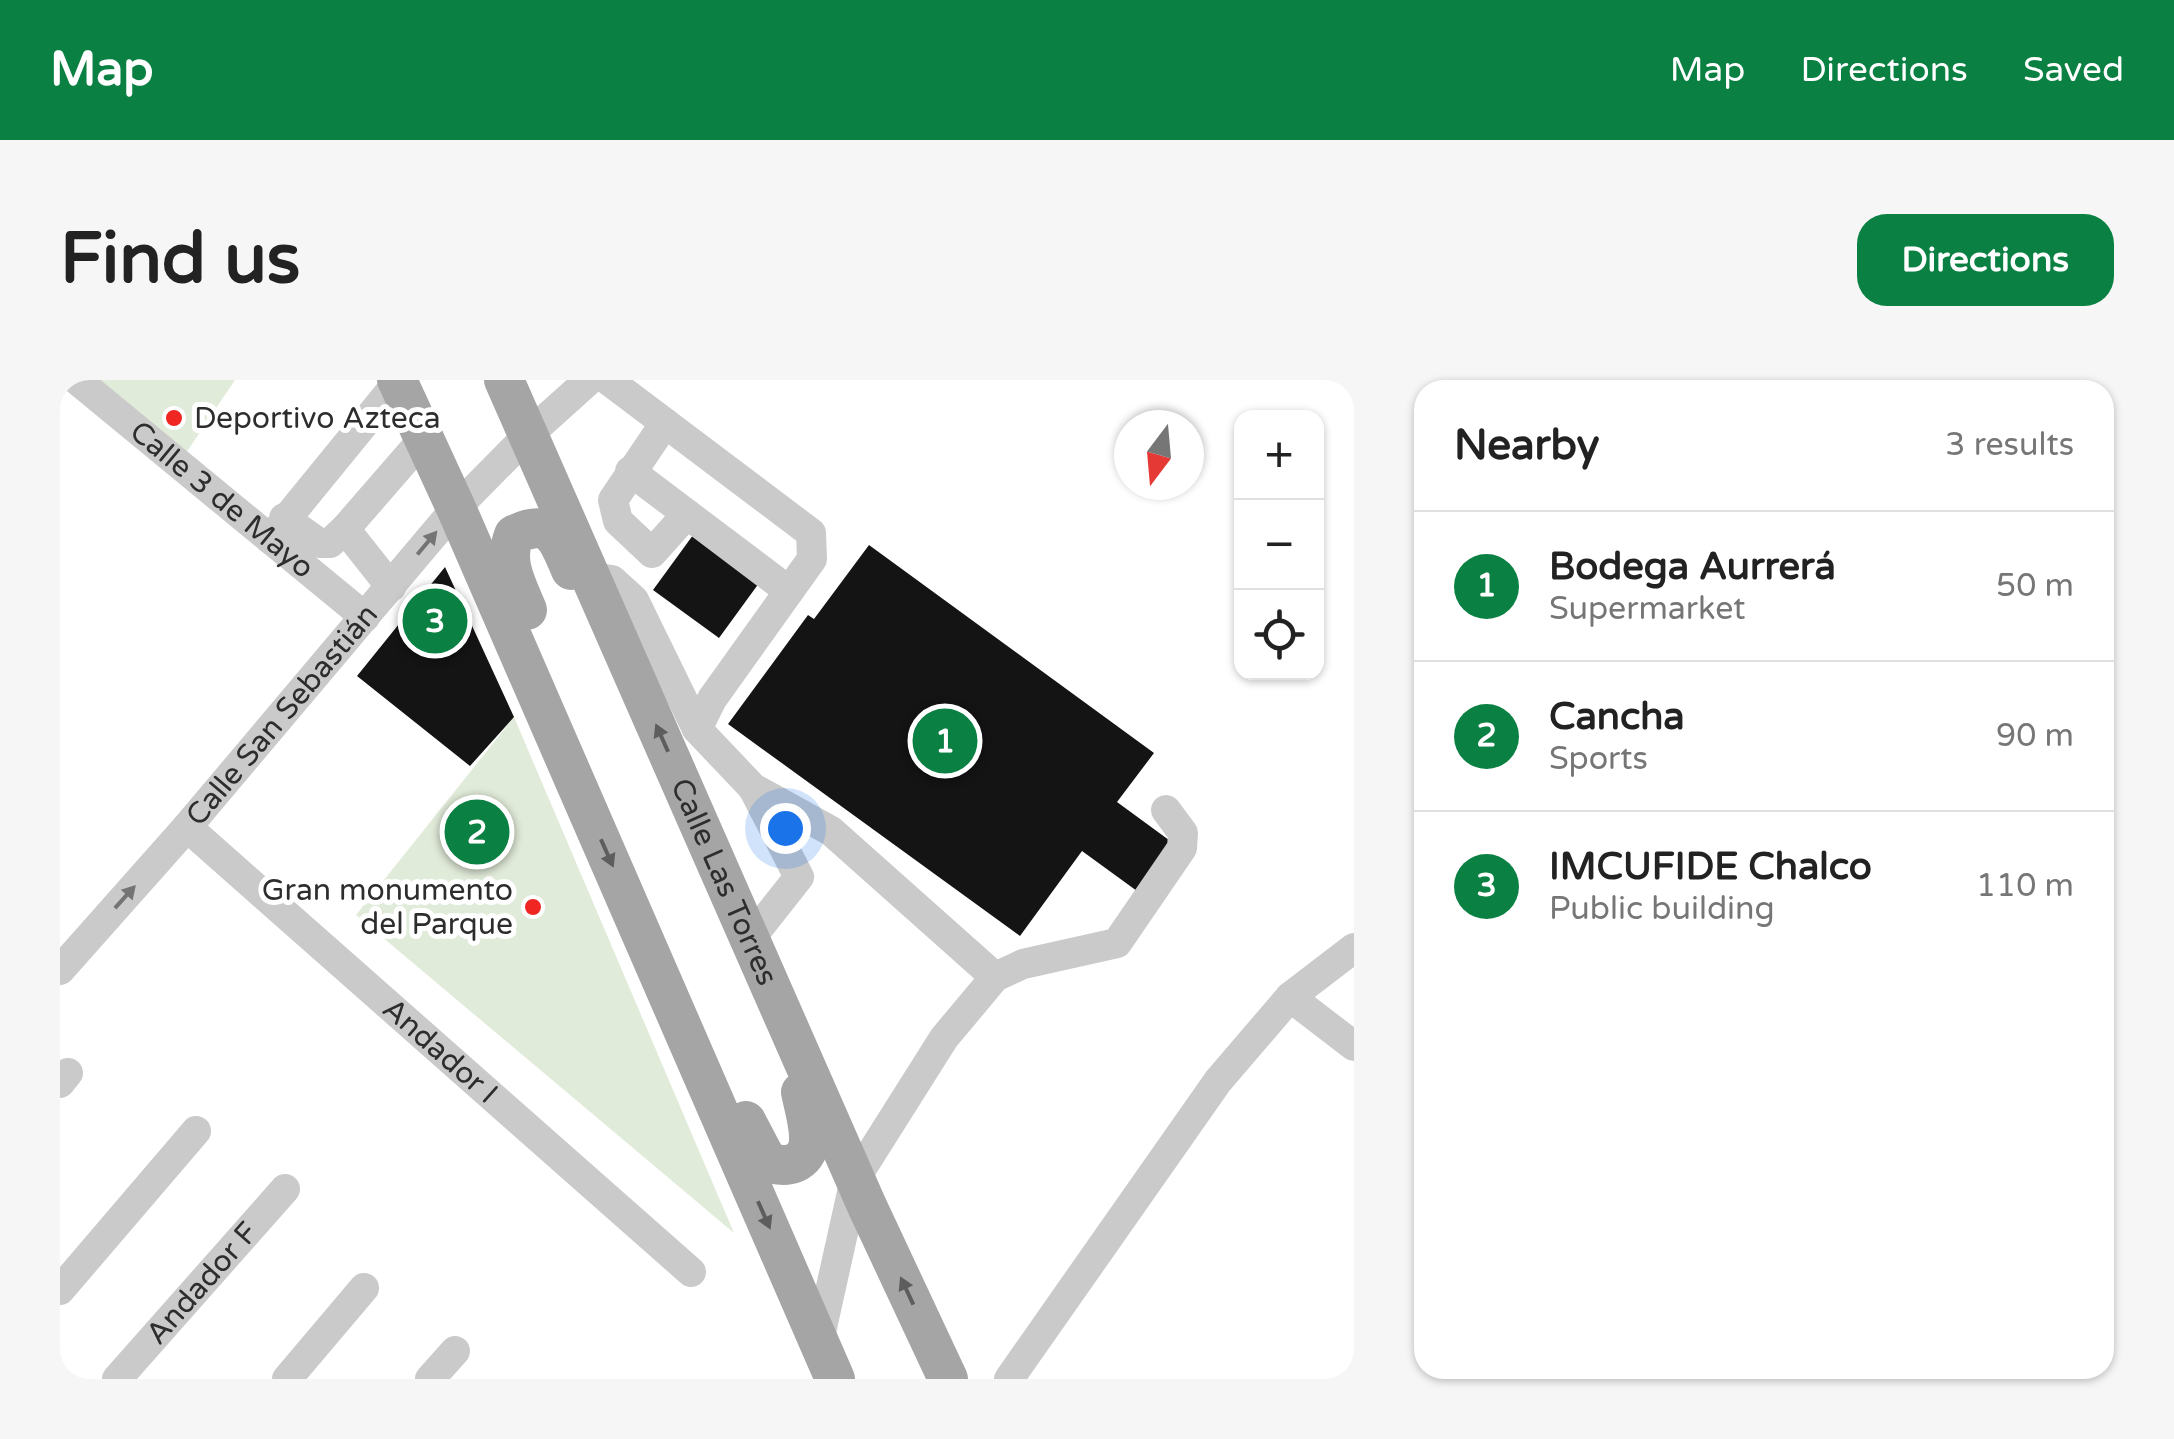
<!DOCTYPE html>
<meta charset="utf-8">
<style>
:root{--surface:#fff;--page:#f6f6f6;--text:#222;--muted:#767676;--line:#e0e0e0;--accent:#0b8043}
body{margin:0;font-family:"Varela Round",sans-serif;background:var(--page);color:var(--text)}
.controls{position:absolute;right:30px;top:30px;display:grid;overflow:hidden;border-radius:20px;box-shadow:0 2px 8px #0004}
.controls button{width:90px;height:90px;display:grid;place-items:center;padding:0;border:0;border-bottom:2px solid var(--line);background:var(--surface);color:var(--text);font:50px sans-serif}
.compass{position:absolute;left:1054px;top:30px;width:90px;height:90px;border-radius:50%;background:var(--surface);box-shadow:0 2px 8px #0004;rotate:196deg}
.you{position:absolute;left:725px;top:448px;width:35px;height:35px;margin:-25px;border:8px solid #fff;border-radius:50%;background:#1a73e8;box-shadow:0 0 0 15px #1a73e833}
.badge{display:grid;place-items:center;width:65px;height:65px;border-radius:50%;background:var(--accent);color:#fff;font-size:32px;font-weight:700}
.pin{position:absolute;translate:-50% -50%;border:5px solid #fff;box-shadow:0 2px 10px #0006}
.list{margin:0;padding:0;list-style:none}
h2{display:flex;justify-content:space-between;align-items:center;height:130px;margin:0;padding:0 40px;font-size:42px}
h2 small{font-size:32px;font-weight:400;color:var(--muted)}
.list li{display:grid;grid-template-columns:65px 1fr auto;gap:30px;align-items:center;box-sizing:border-box;height:150px;padding:0 40px;border-top:2px solid var(--line)}
.list b{display:block;font-size:38px;white-space:nowrap}
.list p{margin:0;font-size:32px;white-space:nowrap;color:var(--muted)}
.list em{font-size:32px;font-style:normal;color:var(--muted)}
.icon{flex:none;width:55px;height:55px;fill:none;stroke:currentColor;stroke-width:2;stroke-linecap:round;stroke-linejoin:round}
.map{position:relative;flex:none;width:1294px;height:999px;overflow:hidden;border-radius:30px}
header{display:flex;align-items:center;gap:60px;box-sizing:border-box;height:140px;padding:0 50px;background:var(--accent);color:#fff}
header strong{font-size:48px}
nav{display:flex;gap:55px;margin-inline-start:auto;font-size:35px}
.intro{display:flex;align-items:center;justify-content:space-between;box-sizing:border-box;height:240px;padding:0 60px}
h1{margin:0;font-size:70px}
.button{padding:25px 45px;border-radius:30px;background:var(--accent);color:#fff;font-size:35px;font-weight:700}
main{display:flex;gap:60px;padding:0 60px}
aside{flex:1;background:var(--surface);border-radius:30px;box-shadow:0 2px 8px #0004}
.map>svg:first-child{display:block}
.green{fill:#e1ebd9}
.building{fill:#141414}
.lines{fill:none;stroke-linecap:round;stroke-linejoin:round}
.minor{stroke:#cacaca;stroke-width:30}
.major{stroke:#a5a5a5;stroke-width:40}
.oneway{fill:#747474}
.oneway2{fill:#5d5d5d}
.poi-dot{fill:#f02622;stroke:#fff;stroke-width:4}
.labels{text-anchor:middle;dominant-baseline:central;stroke-width:10;stroke-linejoin:round;paint-order:stroke}
.poi-label{font-size:30px;fill:#2d2d2d;stroke:#fff;text-anchor:start}
.street-label{font-size:30px;fill:#2d2d2d;stroke:#fff}
</style>
<header>
<strong>Map</strong>
<nav><a>Map</a><a>Directions</a><a>Saved</a></nav>
</header>
<div class="intro"><h1>Find us</h1><a class="button">Directions</a></div>
<main>
<div class="map">
<svg width="1294" height="999" viewBox="0 0 1294 999">
<rect width="100%" height="100%" fill="#fff"/>
<path class="green" d="M32,0H175L124,76Z
M454,337L674,853L296,535Z"/>
<path class="building" d="M636,151L702,199L659,258L593,210Z
M809,165L1094,373L1057,422L1113,463L1077,511L1022,471L960,556L668,344L748,235L754,239Z
M385,187L454,337L410,386L297,296Z"/>
<g class="lines">
<g class="minor">
<path id="s1" d="M17,0L305,237"/>
<path d="M548,0L751,153L752,179L652,319L637,349L693,408L771,451L935,597L884,658L795,799L759,961"/>
<path d="M605,43L553,120L558,141L592,173L627,134"/>
<path d="M570,91L729,211"/>
<path d="M224,138L259,163H270L285,149L331,207"/>
<path d="M285,149L364,58"/>
<path d="M210,159L338,2"/>
<path d="M532,197L552,200L574,220L637,349"/>
<path id="s2" d="M127,447L631,892"/>
<path d="M690,559L739,497L693,408"/>
<path id="s3" d="M0,590L127,447L396,128L469,54L529,0"/>
<path d="M935,597L963,584L1057,563L1122,468L1123,453L1106,430"/>
<path d="M1230,617L1294,666"/>
<path d="M0,703L8,693"/>
<path d="M0,910L136,751"/>
<path id="s4" d="M57,999L225,809"/>
<path d="M227,999L304,908"/>
<path d="M370,999L395,971"/>
<path d="M949,999L1158,701L1230,617L1294,568"/>
</g>
<g class="major">
<path d="M337,0L396,128L775,999"/>
<path id="s5" d="M444,0L807,826L888,999"/>
<path d="M467,230C457,205 443,182 454,155C492,136 498,160 511,190"/>
<path d="M686,741L707,781C725,790 748,784 749,761C750,746 744,727 741,712"/>
</g>
</g>
<defs><path id="oneway-solid" d="M-6-.8H1V-3.2L6.5 0L1 3.2V.8H-6Z" transform="scale(2.5)"/></defs>
<g class="oneway">
<use href="#oneway-solid" transform="translate(367 163) rotate(-50)"/>
<use href="#oneway-solid" transform="translate(65 517) rotate(-48)"/>
</g>
<g class="oneway2">
<use href="#oneway-solid" transform="translate(602 358) rotate(-114)"/>
<use href="#oneway-solid" transform="translate(547 473) rotate(66)"/>
<use href="#oneway-solid" transform="translate(704 835) rotate(66)"/>
<use href="#oneway-solid" transform="translate(847 911) rotate(-115)"/>
</g>
<g class="poi-dot">
<circle cx="114" cy="38" r="10"/>
<circle cx="473" cy="527" r="10"/>
</g>
<g class="labels">
<g class="poi-label">
<text x="134" y="38">Deportivo Azteca</text>
<text x="453" y="510" text-anchor="end">Gran monumento<tspan x="453" dy="34">del Parque</tspan></text>
</g>
<g class="street-label">
<text stroke="none"><textPath href="#s1" startOffset="188">Calle 3 de Mayo</textPath></text>
<text stroke="none"><textPath href="#s3" startOffset="338">Calle San Sebastián</textPath></text>
<text stroke="none"><textPath href="#s5" startOffset="548">Calle Las Torres</textPath></text>
<text stroke="none"><textPath href="#s2" startOffset="338">Andador I</textPath></text>
<text stroke="none"><textPath href="#s4" startOffset="128">Andador F</textPath></text>
</g>
</g>
</svg>
<div class="controls">
<button>+</button>
<button>−</button>
<button><svg class="icon" aria-label="locate" viewBox="0 0 24 24"><circle cx="12" cy="12" r="6"/><path d="M12 2v4M12 18v4M2 12h4M18 12h4"/></svg></button>
</div>
<svg class="compass" viewBox="-18 -18 36 36"><path d="M0-13l5 13h-10z" fill="#e53935"/><path d="M0 13l5-13h-10z" fill="#767676"/></svg>
<div class="you"></div>
<div class="pin badge" style="left:885px;top:361px">1</div>
<div class="pin badge" style="left:417px;top:452px">2</div>
<div class="pin badge" style="left:375px;top:241px">3</div>
</div>
<aside>
<h2>Nearby<small>3 results</small></h2>
<ul class="list">
<li><span class="badge">1</span><div><b>Bodega Aurrerá</b><p>Supermarket</p></div><em>50 m</em></li>
<li><span class="badge">2</span><div><b>Cancha</b><p>Sports</p></div><em>90 m</em></li>
<li><span class="badge">3</span><div><b>IMCUFIDE Chalco</b><p>Public building</p></div><em>110 m</em></li>
</ul>
</aside>
</main>
